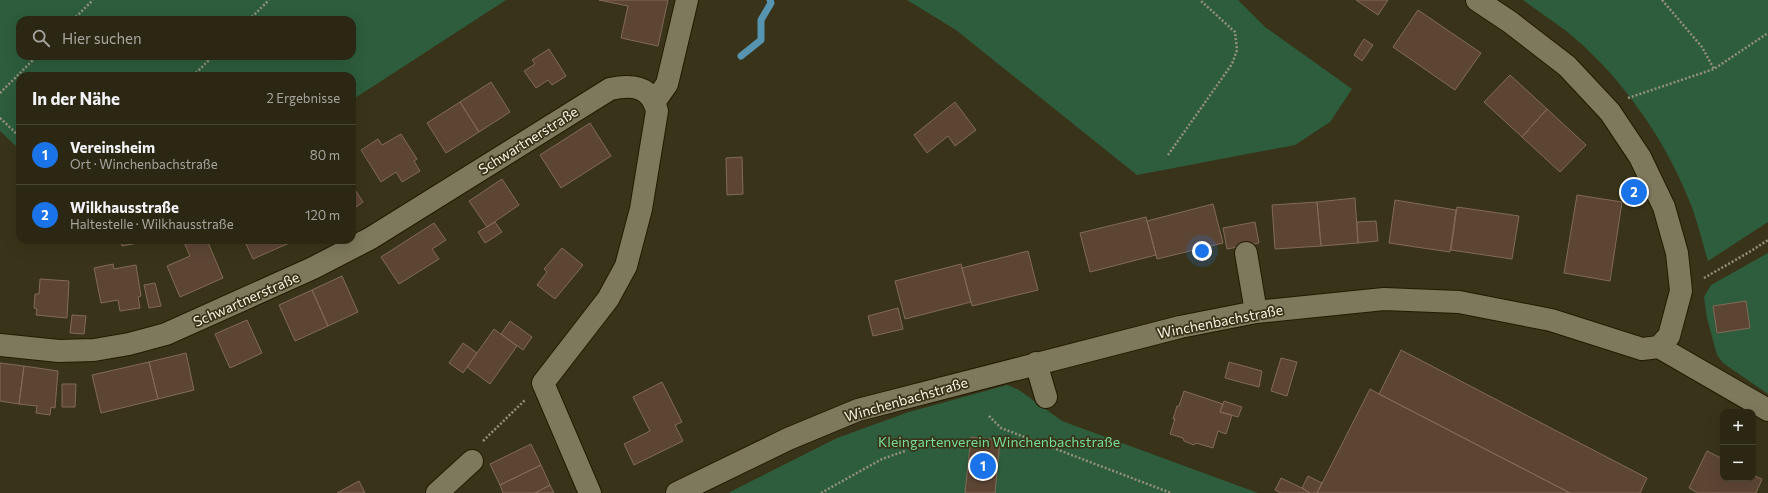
<!DOCTYPE html>
<html lang="de">
<meta charset="utf-8">
<style>
:root{--surface:#2b2713;--page:#373321;--text:#f1f3f6;--muted:#a6a5a0;--line:#474433;--accent:#1a73e8}
body{margin:0;font-family:Commissioner,sans-serif;background:var(--page);color:var(--text)}
.controls{position:absolute;right:12px;bottom:12px;display:grid;overflow:hidden;border-radius:8px;box-shadow:0 4px 16px #0002}
.controls button{width:36px;height:36px;display:grid;place-items:center;padding:0;border:0;border-bottom:1px solid var(--line);background:var(--surface);color:var(--text);font:20px sans-serif}
.you{position:absolute;left:1202px;top:251px;width:14px;height:14px;margin:-10px;border:3px solid #fff;border-radius:50%;background:#1a73e8;box-shadow:0 0 0 6px #1a73e833}
.badge{display:grid;place-items:center;width:26px;height:26px;border-radius:50%;background:var(--accent);color:#fff;font-size:13px;font-weight:700}
.pin{position:absolute;translate:-50% -50%;border:2px solid #fff;box-shadow:0 1px 4px #0006}
.list{margin:0;padding:0;list-style:none}
h2{display:flex;justify-content:space-between;align-items:center;height:52px;margin:0;padding:0 16px;font-size:17px}
h2 small{font-size:13px;font-weight:400;color:var(--muted)}
.list li{display:grid;grid-template-columns:26px 1fr auto;gap:12px;align-items:center;box-sizing:border-box;height:60px;padding:0 16px;border-top:1px solid var(--line)}
.list b{display:block;font-size:15px;white-space:nowrap}
.list p{margin:0;font-size:13px;white-space:nowrap;color:var(--muted)}
.list em{font-size:13px;font-style:normal;color:var(--muted)}
.icon{flex:none;width:22px;height:22px;fill:none;stroke:currentColor;stroke-width:2;stroke-linecap:round;stroke-linejoin:round}
.map{position:relative;flex:none;width:1768px;height:493px;overflow:hidden}
.search{position:absolute;background:var(--surface);box-shadow:0 4px 16px #0002;left:16px;top:16px;width:340px;height:44px;display:flex;align-items:center;gap:10px;box-sizing:border-box;padding:0 14px;border-radius:12px;color:var(--muted);font-size:15px}
.panel{position:absolute;background:var(--surface);box-shadow:0 4px 16px #0002;left:16px;top:72px;width:340px;height:172px;border-radius:12px}
.map>svg:first-child{display:block}
.green{fill:#2d5d3d;fill-rule:evenodd}
.lines{fill:none;stroke-linecap:round;stroke-linejoin:round}
.stream{stroke:#5694b0;stroke-width:7}
.building{fill:#5d4534;stroke:#836a57}
.minor-casing{stroke:#211b02;stroke-width:24}
.path{stroke:#94907a;stroke-width:2.5;stroke-dasharray:2 2;stroke-linecap:butt}
.minor{stroke:#7e785c;stroke-width:22}
.labels{text-anchor:middle;dominant-baseline:central;stroke-width:3.5;stroke-linejoin:round;paint-order:stroke}
.street-label{font-size:14px;fill:#f8f5e5;stroke:#393419}
.park-label{font-size:14px;fill:#77dc98;stroke:#393419}
</style>
<div class="map">
<svg width="1768" height="493" viewBox="0 0 1768 493">
<rect width="100%" height="100%" fill="#393419"/>
<path class="green" d="M0,0H506L352,100V76H20V150L0,131ZM20,20H352V56H20Z
M907,0H1238L1265,27L1352,89L1330,122L1295,145L1137,175L956,30Z
M1523,0H1768V222L1708,261C1702,241 1697,219 1689,200C1664,137 1618,72 1565,30C1551,20 1537,10 1523,0Z
M1768,253V394L1723,363L1717,355L1707,318L1704,297L1711,285Z
M1007,385L1019,390L1062,421L1258,493H728L837,438L909,412Z"/>
<g class="lines">
<path class="stream" d="M741,56L761,40V20L771,3L770,0"/>
</g>
<path class="building" d="M599,0H668L658,46L621,38L628,6Z
M1356,0H1388L1378,15Z
M1418,10L1481,53L1455,90L1393,47Z
M1364,39L1373,45L1362,61L1354,55Z
M549,49L566,76L552,85L548,80L536,88L524,71L535,64L532,60Z
M1510,75L1547,109L1522,137L1484,102Z
M491,82L510,112L479,132L460,102Z
M460,102L479,132L446,153L427,123Z
M955,102L976,130L955,146L948,136L927,153L914,135Z
M1547,109L1586,145L1560,172L1522,137Z
M590,123L611,156L561,188L540,155Z
M401,134L417,159L414,161L420,171L402,182L396,172L381,182L361,150L378,139L382,145Z
M742,157L743,194L727,195L726,158Z
M502,179L519,205L487,227L469,201Z
M352,185L363,202L352,210Z
M1577,195L1622,202L1610,281L1564,273Z
M1355,198L1358,243L1321,246L1317,202Z
M1395,200L1456,210L1450,252L1389,243Z
M1317,202L1321,246L1275,249L1272,205Z
M1213,204L1223,243L1157,259L1147,221Z
M1457,207L1519,216L1512,259L1451,250Z
M1146,217L1156,255L1090,272L1080,233Z
M1376,221L1378,241L1358,243L1357,222Z
M495,222L502,232L485,243L478,232Z
M1255,222L1259,243L1227,249L1223,228Z
M434,223L446,240L432,249L439,259L399,284L381,257Z
M120,240H137L138,243L122,246Z
M183,240H207L223,278L180,297L167,266L190,256Z
M244,240H294V241L253,259Z
M562,248L583,265L555,299L537,285L547,272L544,269Z
M1028,251L1038,290L972,306L962,268Z
M113,264L114,269L136,265L141,296L138,297L140,308L120,311L118,300L101,303L94,268Z
M961,264L971,302L905,319L895,281Z
M342,276L358,312L328,326L312,290Z
M40,279L69,281L67,318L36,315L37,309L34,308L35,294H39Z
M155,283L161,306L149,308L144,285Z
M312,290L328,326L295,341L279,305Z
M1746,301L1750,328L1717,333L1713,306Z
M898,308L903,329L873,336L868,316Z
M72,315L86,316L84,334L70,333Z
M247,320L262,353L230,368L215,334Z
M510,321L532,337L523,350L501,334Z
M494,329L517,346L490,384L467,367Z
M463,343L477,353L463,373L449,363Z
M1401,350L1647,478L1640,493H1570L1379,394Z
M186,353L194,390L158,399L149,362Z
M1281,358L1297,362L1287,396L1271,391Z
M149,362L158,399L101,413L92,375Z
M1229,362L1262,371L1259,387L1225,378Z
M0,363L24,366L19,404L0,401Z
M24,366L58,371L55,408L51,407L50,415L36,413L37,406L19,404Z
M662,382L682,422L675,425L683,441L634,465L624,444L650,431L633,397Z
M62,384H76L75,407H62Z
M1370,389L1379,394L1570,493H1317Z
M1184,391L1223,404L1220,412L1232,415L1226,434L1218,431L1213,448L1196,443L1194,445L1184,441L1183,438L1170,434L1175,419H1173L1177,406H1179Z
M1224,401L1242,407L1238,417L1220,412Z
M971,437L1000,440L995,493H965Z
M531,444L541,465L500,485L490,464Z
M1707,451L1723,459V478H1753V475L1762,479L1756,493H1698L1689,488Z
M541,465L550,485L535,493H503L500,485Z
M1308,476L1322,483L1317,493H1310L1302,488Z
M1281,478L1302,488L1310,493H1281L1275,490Z
M359,481L365,493H337Z
M550,485L554,493H535Z"/>
<g class="lines">
<defs>
<path id="minor" d="M1477,0L1510,22L1567,66L1610,112L1640,157L1664,207L1677,253L1681,291L1669,336L1659,347
M655,101L667,84L687,0
M1246,253L1256,312
M0,345L59,351L94,350L129,344L166,334L313,268L371,238L610,89C633,84 651,86 657,111L641,209L626,266L608,299L543,383L590,493
M1036,363L1046,397
M437,493L472,461
M677,493L788,439L858,410L1180,327L1256,312L1384,299L1459,302L1551,320L1642,349L1659,347L1768,410"/>
</defs>
<use href="#minor" class="minor-casing"/>
<path class="path" d="M1662,0L1702,47L1714,69
M73,20L93,0
M249,20L269,0
M193,76L213,56
M0,93L37,56
M1628,98L1714,69L1768,33
M0,118L20,137
M1168,155L1232,64L1237,50L1235,32L1200,0
M1704,278L1751,251L1768,240
M989,416L1001,428L1171,493
M483,441L525,400
M821,493L882,459L905,451"/>
<use href="#minor" class="minor"/>
</g>
<g class="labels">
<g class="street-label">
<text transform="translate(528 140) rotate(-32)">Schwartnerstraße</text>
<text transform="translate(246 299) rotate(-24)">Schwartnerstraße</text>
<text transform="translate(1220 321) rotate(-11)">Winchenbachstraße</text>
<text transform="translate(906 399) rotate(-16)">Winchenbachstraße</text>
</g>
<g class="park-label">
<text x="999" y="441">Kleingartenverein Winchenbachstraße</text>
</g>
</g>
</svg>
<div class="controls">
<button>+</button>
<button>−</button>
</div>
<div class="you"></div>
<div class="pin badge" style="left:983px;top:466px">1</div>
<div class="pin badge" style="left:1634px;top:192px">2</div>
<div class="search"><svg class="icon" aria-label="search" viewBox="0 0 24 24"><circle cx="10" cy="10" r="6"/><path d="M15 15l6 6"/></svg>Hier suchen</div>
<section class="panel">
<h2>In der Nähe<small>2 Ergebnisse</small></h2>
<ul class="list">
<li><span class="badge">1</span><div><b>Vereinsheim</b><p>Ort · Winchenbachstraße</p></div><em>80 m</em></li>
<li><span class="badge">2</span><div><b>Wilkhausstraße</b><p>Haltestelle · Wilkhausstraße</p></div><em>120 m</em></li>
</ul>
</section>
</div>
